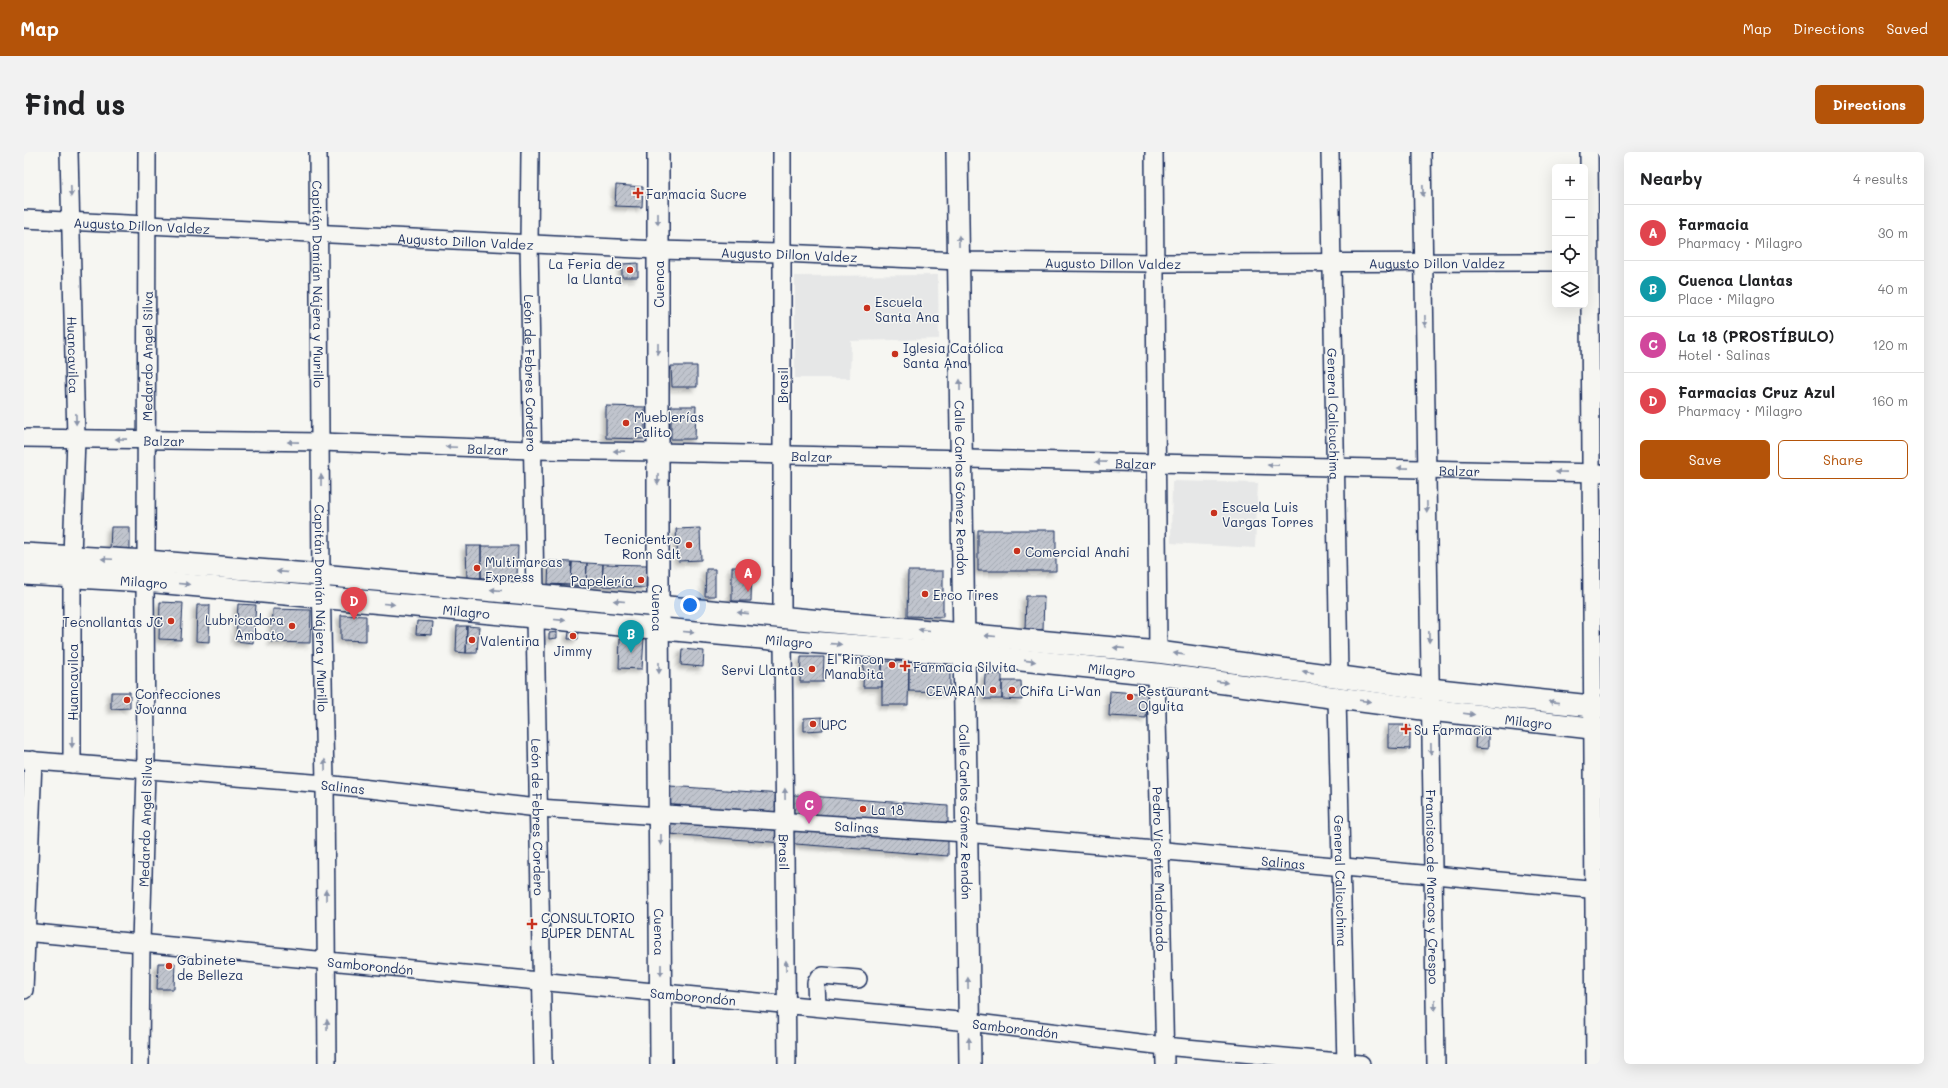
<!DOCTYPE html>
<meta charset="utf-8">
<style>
:root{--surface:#fff;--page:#f2f2f2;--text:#202124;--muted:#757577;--line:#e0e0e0;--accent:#b45309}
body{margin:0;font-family:Mali,sans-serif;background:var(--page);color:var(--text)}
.controls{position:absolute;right:12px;top:12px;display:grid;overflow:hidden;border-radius:6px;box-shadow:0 4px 16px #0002}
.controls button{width:36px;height:36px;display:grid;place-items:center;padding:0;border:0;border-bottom:1px solid var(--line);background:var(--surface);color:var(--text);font:20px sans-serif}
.you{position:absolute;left:666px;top:453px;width:14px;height:14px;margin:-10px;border:3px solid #fff;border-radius:50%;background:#1a73e8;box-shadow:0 0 0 6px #1a73e833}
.badge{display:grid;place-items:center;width:26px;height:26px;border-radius:50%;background:var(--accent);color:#fff;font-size:13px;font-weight:700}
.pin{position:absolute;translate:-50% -33px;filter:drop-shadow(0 1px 2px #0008)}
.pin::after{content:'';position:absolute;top:21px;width:14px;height:12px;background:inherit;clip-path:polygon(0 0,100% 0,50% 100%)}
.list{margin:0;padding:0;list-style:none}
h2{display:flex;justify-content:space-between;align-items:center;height:52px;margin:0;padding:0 16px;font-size:17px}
h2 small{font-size:13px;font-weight:400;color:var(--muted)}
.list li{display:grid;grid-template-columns:26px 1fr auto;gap:12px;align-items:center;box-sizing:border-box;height:56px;padding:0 16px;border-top:1px solid var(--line)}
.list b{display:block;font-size:15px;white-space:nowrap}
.list p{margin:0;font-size:13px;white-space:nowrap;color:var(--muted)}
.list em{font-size:13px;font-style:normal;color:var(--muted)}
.actions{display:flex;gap:8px;padding:12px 16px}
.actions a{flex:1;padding:9px 0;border:1px solid var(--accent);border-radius:6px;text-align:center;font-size:14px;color:var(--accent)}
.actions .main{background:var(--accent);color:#fff}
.icon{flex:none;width:22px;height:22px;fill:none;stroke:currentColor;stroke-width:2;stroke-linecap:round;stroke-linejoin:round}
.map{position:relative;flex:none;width:1576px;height:912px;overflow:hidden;border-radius:6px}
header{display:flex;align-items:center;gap:24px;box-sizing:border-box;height:56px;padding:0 20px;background:var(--accent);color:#fff}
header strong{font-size:19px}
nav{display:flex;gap:22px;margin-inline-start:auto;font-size:14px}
.intro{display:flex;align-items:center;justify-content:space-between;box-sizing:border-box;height:96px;padding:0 24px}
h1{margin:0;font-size:28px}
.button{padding:10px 18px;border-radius:6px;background:var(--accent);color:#fff;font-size:14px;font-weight:700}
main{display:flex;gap:24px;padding:0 24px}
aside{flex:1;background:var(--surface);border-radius:6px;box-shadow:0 4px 16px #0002}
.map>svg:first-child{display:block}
.built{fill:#e6e7e7}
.building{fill:url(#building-hatch);stroke:#1b2f5e;filter:url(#shadow)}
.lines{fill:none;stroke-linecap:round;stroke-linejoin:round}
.minor-casing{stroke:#1b2f5e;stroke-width:20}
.major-casing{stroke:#1b2f5e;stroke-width:24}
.minor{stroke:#f6f6f2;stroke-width:17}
.major{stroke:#f6f6f2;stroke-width:21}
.oneway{fill:#8892a8}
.poi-dot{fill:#c8321e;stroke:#f6f6f2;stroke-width:1.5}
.labels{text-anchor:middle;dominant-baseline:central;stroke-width:3;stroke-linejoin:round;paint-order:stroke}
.poi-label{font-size:13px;fill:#1b2f5e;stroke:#f6f6f2;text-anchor:start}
.street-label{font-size:13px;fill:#1b2f5e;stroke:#f6f6f2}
</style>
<header>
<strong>Map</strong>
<nav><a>Map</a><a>Directions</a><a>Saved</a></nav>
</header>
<div class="intro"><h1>Find us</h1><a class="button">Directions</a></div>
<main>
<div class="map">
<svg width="1576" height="912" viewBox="0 0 1576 912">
<defs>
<pattern id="building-hatch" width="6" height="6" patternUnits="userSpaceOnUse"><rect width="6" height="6" fill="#c0c4cd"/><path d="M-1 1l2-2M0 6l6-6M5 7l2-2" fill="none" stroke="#a4a9b2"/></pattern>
<filter id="shadow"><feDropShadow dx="-3.5" dy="3.5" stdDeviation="2" flood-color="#0004"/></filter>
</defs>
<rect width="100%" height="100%" fill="#f6f6f2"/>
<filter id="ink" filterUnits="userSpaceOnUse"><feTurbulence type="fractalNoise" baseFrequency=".025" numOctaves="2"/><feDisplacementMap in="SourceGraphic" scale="8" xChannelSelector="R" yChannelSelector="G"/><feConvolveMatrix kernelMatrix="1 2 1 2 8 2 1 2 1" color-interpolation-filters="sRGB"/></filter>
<g filter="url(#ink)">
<path class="built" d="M914,123L915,187L827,189L826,226H771V124Z
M1148,329L1234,331L1231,396L1147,391Z"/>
<path class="building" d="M592,33L619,35L618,55L591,54Z
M614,111V125H598V112Z
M647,214H673V235H648Z
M582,254L621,255V287L582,286Z
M647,254H672L671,287H647Z
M87,375H106V398H86Z
M676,376L677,408L654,409L652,377Z
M954,378H1032V419H954Z
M442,394H457V426H443Z
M457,394H494L493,426H457Z
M525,409L548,410L547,433L524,432Z
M548,410L563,411L562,434L547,433Z
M563,411L579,412L578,434H562Z
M579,412L623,413L622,436L578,434Z
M708,415H728L727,449H708Z
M682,417H691V444H681Z
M884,419H919V465L883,464Z
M1002,444H1020L1019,478L1001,477Z
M136,450L159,451L157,488L135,487Z
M214,452L232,453L229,491L212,489Z
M173,453H186L185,490L172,489Z
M249,457L287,458L286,491L248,490Z
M317,463L342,464V489L317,488Z
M393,469L409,470L408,483L392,482Z
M433,474H443L442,501L432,500Z
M443,474L455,475L453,501H442Z
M533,480V486L525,487V481Z
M545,480L554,481V487H544Z
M596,486L620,487L618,517L595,516Z
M658,497L680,499L679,515L657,513Z
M777,505H800L799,530H776Z
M840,508L858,509V535H839Z
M858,509L885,510L884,553H858Z
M885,510L926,511V540L885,539Z
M961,522H978V547H960Z
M978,529H997L998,548L978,547Z
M1086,539L1124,542L1122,566L1085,564Z
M87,540H106V556L87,557Z
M798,565L799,578L780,579V566Z
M1364,573H1386V597L1364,596Z
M1452,581L1464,582V597L1451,596Z
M646,634L924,654V704L645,682Z
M134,811H151L150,837H133Z"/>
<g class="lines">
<defs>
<g id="minor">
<path id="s1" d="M45,0L52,286L48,405"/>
<path id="s2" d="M294,0L297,423L301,632L303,912"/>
<path id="s3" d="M506,0L505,91L511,442"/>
<path d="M758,0V465"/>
<path d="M1130,0L1134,500"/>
<path id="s4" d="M1306,0L1315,524"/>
<path id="s5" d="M1398,0L1412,912"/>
<path d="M1565,0L1571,912"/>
<path id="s6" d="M0,67L634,98L758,101L935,109L1131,111L1531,110"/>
<path id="s7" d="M0,286L297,290L508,298L634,300L1576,321"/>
<path id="s8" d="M122,409L123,0"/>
<path d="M48,425V612"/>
<path id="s9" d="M511,465L519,912"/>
<path id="s10" d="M759,488L763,912"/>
<path id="s11" d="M1132,522L1141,912"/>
<path id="s12" d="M1313,546L1322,912"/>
<path id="s13" d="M0,608L301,632L514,656L636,664L643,662L942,681L1576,738"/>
<path id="s14" d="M0,780L945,870L1140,894L1337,912"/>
<path d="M0,838L9,608"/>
<path d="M793,855L792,831L795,826L799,824L834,827"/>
<path id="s15" d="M116,912L117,791L122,619L121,429"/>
</g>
<g id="major">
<path id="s16" d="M634,0V453L637,912"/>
<path id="s17" d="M933,0L946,912"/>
<path d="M0,402L122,409L297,423L1134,500L1406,537L1576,555"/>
<path id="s18" d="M0,422L121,429L759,488L940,502L1132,522L1406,558L1576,577"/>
</g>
</defs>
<use href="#minor" class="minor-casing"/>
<use href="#major" class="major-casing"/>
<use href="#minor" class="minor"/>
<use href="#major" class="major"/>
</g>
<defs><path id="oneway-solid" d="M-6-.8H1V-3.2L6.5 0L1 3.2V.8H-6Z"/></defs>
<g class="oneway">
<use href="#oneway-solid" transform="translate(47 39) rotate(88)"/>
<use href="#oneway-solid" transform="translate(1399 39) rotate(89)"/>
<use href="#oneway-solid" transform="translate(634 67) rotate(90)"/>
<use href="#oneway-solid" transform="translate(935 89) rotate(-91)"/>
<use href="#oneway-solid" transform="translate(1401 169) rotate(89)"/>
<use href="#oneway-solid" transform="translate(634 197) rotate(90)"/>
<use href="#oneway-solid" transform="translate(936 233) rotate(-90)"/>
<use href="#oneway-solid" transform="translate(52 267) rotate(89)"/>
<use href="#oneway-solid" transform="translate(97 287) rotate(-179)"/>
<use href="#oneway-solid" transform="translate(269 290) rotate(-179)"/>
<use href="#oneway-solid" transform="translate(427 295) rotate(-178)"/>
<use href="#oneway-solid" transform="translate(595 299) rotate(-179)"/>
<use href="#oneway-solid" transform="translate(1077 310) rotate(-179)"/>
<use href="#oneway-solid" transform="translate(1249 313) rotate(-179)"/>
<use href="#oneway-solid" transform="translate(1379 316) rotate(-179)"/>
<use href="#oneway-solid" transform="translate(1537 320) rotate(-179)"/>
<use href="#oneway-solid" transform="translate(634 327) rotate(90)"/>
<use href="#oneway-solid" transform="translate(297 328) rotate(-90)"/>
<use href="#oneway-solid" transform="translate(1403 355) rotate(89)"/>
<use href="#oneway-solid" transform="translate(83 407) rotate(-177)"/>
<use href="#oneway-solid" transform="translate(258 420) rotate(-175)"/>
<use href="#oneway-solid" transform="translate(160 432) rotate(5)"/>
<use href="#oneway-solid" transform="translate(472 438) rotate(-175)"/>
<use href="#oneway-solid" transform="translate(595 449) rotate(-175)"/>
<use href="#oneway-solid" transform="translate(365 452) rotate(5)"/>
<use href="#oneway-solid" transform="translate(719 461) rotate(-174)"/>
<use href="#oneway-solid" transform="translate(536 468) rotate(5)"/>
<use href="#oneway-solid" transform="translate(900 478) rotate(-175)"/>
<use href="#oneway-solid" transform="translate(665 480) rotate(5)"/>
<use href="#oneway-solid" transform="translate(966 484) rotate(-175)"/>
<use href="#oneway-solid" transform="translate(1405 485) rotate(89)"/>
<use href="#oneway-solid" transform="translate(812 492) rotate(4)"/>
<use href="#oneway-solid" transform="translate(1095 496) rotate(-175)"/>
<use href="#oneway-solid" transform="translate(1155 502) rotate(-172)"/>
<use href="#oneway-solid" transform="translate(1006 509) rotate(6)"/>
<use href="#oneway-solid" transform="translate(635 516) rotate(90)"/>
<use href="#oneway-solid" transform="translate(1284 520) rotate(-172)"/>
<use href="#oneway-solid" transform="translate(1198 530) rotate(8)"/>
<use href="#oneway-solid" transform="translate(1341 549) rotate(7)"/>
<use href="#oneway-solid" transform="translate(1530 550) rotate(-174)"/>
<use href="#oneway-solid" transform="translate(1445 562) rotate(7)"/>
<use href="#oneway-solid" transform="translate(48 590) rotate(90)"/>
<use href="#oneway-solid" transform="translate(1407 597) rotate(89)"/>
<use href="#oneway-solid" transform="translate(301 613) rotate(-91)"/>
<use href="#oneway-solid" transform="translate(761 642) rotate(-91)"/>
<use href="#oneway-solid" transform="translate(637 688) rotate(90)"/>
<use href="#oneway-solid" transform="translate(302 743) rotate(-90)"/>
<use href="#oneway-solid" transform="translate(762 814) rotate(-91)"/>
<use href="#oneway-solid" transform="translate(637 818) rotate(90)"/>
<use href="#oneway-solid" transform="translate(944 831) rotate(-91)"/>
<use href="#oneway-solid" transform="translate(1411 853) rotate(89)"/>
<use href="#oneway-solid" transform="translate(303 873) rotate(-91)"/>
<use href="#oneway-solid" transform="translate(945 891) rotate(-91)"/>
</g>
</g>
<g class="poi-dot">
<path d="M612 35h4v4h4v4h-4v4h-4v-4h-4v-4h4z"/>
<circle cx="606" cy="118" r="4"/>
<circle cx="843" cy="156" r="4"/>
<circle cx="871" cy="202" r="4"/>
<circle cx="602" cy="271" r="4"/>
<circle cx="1190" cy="361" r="4"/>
<circle cx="665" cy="393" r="4"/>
<circle cx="993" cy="399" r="4"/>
<circle cx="453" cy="416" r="4"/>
<circle cx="617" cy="428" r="4"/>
<circle cx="901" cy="442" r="4"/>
<circle cx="147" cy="469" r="4"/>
<circle cx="268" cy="474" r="4"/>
<circle cx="549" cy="484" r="4"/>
<circle cx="448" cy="488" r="4"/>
<circle cx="868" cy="513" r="4"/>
<path d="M879 508h4v4h4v4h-4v4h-4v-4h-4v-4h4z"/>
<circle cx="788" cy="517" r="4"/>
<circle cx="969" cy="538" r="4"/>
<circle cx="988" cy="538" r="4"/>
<circle cx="1106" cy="545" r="4"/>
<circle cx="103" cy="548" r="4"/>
<circle cx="789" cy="572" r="4"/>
<path d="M1380 571h4v4h4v4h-4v4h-4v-4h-4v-4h4z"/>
<circle cx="839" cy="657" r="4"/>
<path d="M506 766h4v4h4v4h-4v4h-4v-4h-4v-4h4z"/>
<circle cx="145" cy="814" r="4"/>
</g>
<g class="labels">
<g class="poi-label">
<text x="622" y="41">Farmacia Sucre</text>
<text x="598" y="111" text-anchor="end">La Feria de<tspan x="598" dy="15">la Llanta</tspan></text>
<text x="851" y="149">Escuela<tspan x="851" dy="15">Santa Ana</tspan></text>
<text x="879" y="195">Iglesia Católica<tspan x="879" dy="15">Santa Ana</tspan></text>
<text x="610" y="264">Mueblerías<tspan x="610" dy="15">Palito</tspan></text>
<text x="1198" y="354">Escuela Luis<tspan x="1198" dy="15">Vargas Torres</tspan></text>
<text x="657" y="386" text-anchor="end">Tecnicentro<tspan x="657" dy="15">Ronn Salt</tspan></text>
<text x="1001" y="399">Comercial Anahi</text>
<text x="461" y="409">Multimarcas<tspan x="461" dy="15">Express</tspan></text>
<text x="609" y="428" text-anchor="end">Papelería</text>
<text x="909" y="442">Erco Tires</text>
<text x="260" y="467" text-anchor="end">Lubricadora<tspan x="260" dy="15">Ambato</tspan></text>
<text x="139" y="469" text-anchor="end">Tecnollantas JC</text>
<text x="456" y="488">Valentina</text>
<text x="549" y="498" text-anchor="middle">Jimmy</text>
<text x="860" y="506" text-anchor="end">El Rincon<tspan x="860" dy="15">Manabita</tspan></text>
<text x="889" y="514">Farmacia Silvita</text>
<text x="780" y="517" text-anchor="end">Servi Llantas</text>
<text x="961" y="538" text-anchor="end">CEVARAN</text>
<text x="996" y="538">Chifa Li-Wan</text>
<text x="1114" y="538">Restaurant<tspan x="1114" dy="15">Olguita</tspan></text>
<text x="111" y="541">Confecciones<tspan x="111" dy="15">Jovanna</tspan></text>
<text x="797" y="572">UPC</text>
<text x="1390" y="577">Su Farmacia</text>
<text x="847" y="657">La 18</text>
<text x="517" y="765">CONSULTORIO<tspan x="517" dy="15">BUPER DENTAL</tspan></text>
<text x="153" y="807">Gabinete<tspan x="153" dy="15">de Belleza</tspan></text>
</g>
<g class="street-label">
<text stroke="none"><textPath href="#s6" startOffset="118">Augusto Dillon Valdez</textPath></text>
<text stroke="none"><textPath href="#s6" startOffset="442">Augusto Dillon Valdez</textPath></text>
<text stroke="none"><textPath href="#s6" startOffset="766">Augusto Dillon Valdez</textPath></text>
<text stroke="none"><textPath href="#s6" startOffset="1090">Augusto Dillon Valdez</textPath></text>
<text stroke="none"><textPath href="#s6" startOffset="1414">Augusto Dillon Valdez</textPath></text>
<text stroke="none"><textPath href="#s2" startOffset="132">Capitán Damián Nájera y Murillo</textPath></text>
<text transform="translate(634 132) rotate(-90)">Cuenca</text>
<text stroke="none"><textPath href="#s1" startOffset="203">Huancavilca</textPath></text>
<text stroke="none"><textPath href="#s8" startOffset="205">Medardo Angel Silva</textPath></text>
<text stroke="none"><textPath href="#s3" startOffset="221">León de Febres Cordero</textPath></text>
<text transform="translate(758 233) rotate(-90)">Brasil</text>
<text stroke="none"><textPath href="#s4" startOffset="262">General Calicuchima</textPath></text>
<text stroke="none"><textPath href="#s7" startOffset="140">Balzar</textPath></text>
<text stroke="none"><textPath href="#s7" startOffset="464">Balzar</textPath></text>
<text stroke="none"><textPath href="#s7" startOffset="788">Balzar</textPath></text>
<text stroke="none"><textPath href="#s7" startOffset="1112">Balzar</textPath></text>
<text stroke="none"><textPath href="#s7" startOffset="1436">Balzar</textPath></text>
<text stroke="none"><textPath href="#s17" startOffset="336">Calle Carlos Gómez Rendón</textPath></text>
<text stroke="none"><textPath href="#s18" startOffset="120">Milagro</textPath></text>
<text stroke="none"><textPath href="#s2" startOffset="456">Capitán Damián Nájera y Murillo</textPath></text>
<text stroke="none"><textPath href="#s16" startOffset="456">Cuenca</textPath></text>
<text stroke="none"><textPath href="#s18" startOffset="444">Milagro</textPath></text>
<text stroke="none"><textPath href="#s18" startOffset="768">Milagro</textPath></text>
<text stroke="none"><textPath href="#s18" startOffset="1092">Milagro</textPath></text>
<text transform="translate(48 530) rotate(-90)">Huancavilca</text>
<text stroke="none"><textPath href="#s18" startOffset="1512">Milagro</textPath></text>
<text stroke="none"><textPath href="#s13" startOffset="320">Salinas</textPath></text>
<text stroke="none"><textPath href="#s17" startOffset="660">Calle Carlos Gómez Rendón</textPath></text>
<text stroke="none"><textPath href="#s9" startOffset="200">León de Febres Cordero</textPath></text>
<text stroke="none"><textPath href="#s15" startOffset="242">Medardo Angel Silva</textPath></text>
<text stroke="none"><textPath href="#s13" startOffset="836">Salinas</textPath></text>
<text stroke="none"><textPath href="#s10" startOffset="212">Brasil</textPath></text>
<text stroke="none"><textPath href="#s13" startOffset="1264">Salinas</textPath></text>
<text stroke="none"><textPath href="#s11" startOffset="195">Pedro Vicente Maldonado</textPath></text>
<text stroke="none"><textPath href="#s12" startOffset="183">General Calicuchima</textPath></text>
<text stroke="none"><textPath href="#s5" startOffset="735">Francisco de Marcos y Crespo</textPath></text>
<text stroke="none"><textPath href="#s16" startOffset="780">Cuenca</textPath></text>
<text stroke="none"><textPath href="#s14" startOffset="348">Samborondón</textPath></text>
<text stroke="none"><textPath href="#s14" startOffset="672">Samborondón</textPath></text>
<text stroke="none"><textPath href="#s14" startOffset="996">Samborondón</textPath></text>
</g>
</g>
</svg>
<div class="controls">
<button>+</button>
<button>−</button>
<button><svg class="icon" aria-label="locate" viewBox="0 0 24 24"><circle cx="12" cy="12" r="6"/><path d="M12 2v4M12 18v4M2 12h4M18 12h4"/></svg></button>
<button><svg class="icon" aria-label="layers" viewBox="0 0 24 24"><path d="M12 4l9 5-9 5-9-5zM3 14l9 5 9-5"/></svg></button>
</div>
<div class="you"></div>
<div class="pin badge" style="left:724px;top:440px;background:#e0444e">A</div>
<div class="pin badge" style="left:607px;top:501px;background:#0f9aa8">B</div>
<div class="pin badge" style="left:785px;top:672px;background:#d1479c">C</div>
<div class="pin badge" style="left:330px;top:468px;background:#e0444e">D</div>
</div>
<aside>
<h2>Nearby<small>4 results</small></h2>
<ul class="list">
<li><span class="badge" style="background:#e0444e">A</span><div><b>Farmacia</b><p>Pharmacy · Milagro</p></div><em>30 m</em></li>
<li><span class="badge" style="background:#0f9aa8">B</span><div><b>Cuenca Llantas</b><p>Place · Milagro</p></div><em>40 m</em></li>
<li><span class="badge" style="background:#d1479c">C</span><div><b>La 18 (PROSTÍBULO)</b><p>Hotel · Salinas</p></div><em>120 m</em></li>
<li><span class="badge" style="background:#e0444e">D</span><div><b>Farmacias Cruz Azul</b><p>Pharmacy · Milagro</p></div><em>160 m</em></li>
</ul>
<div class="actions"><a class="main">Save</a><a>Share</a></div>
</aside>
</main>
